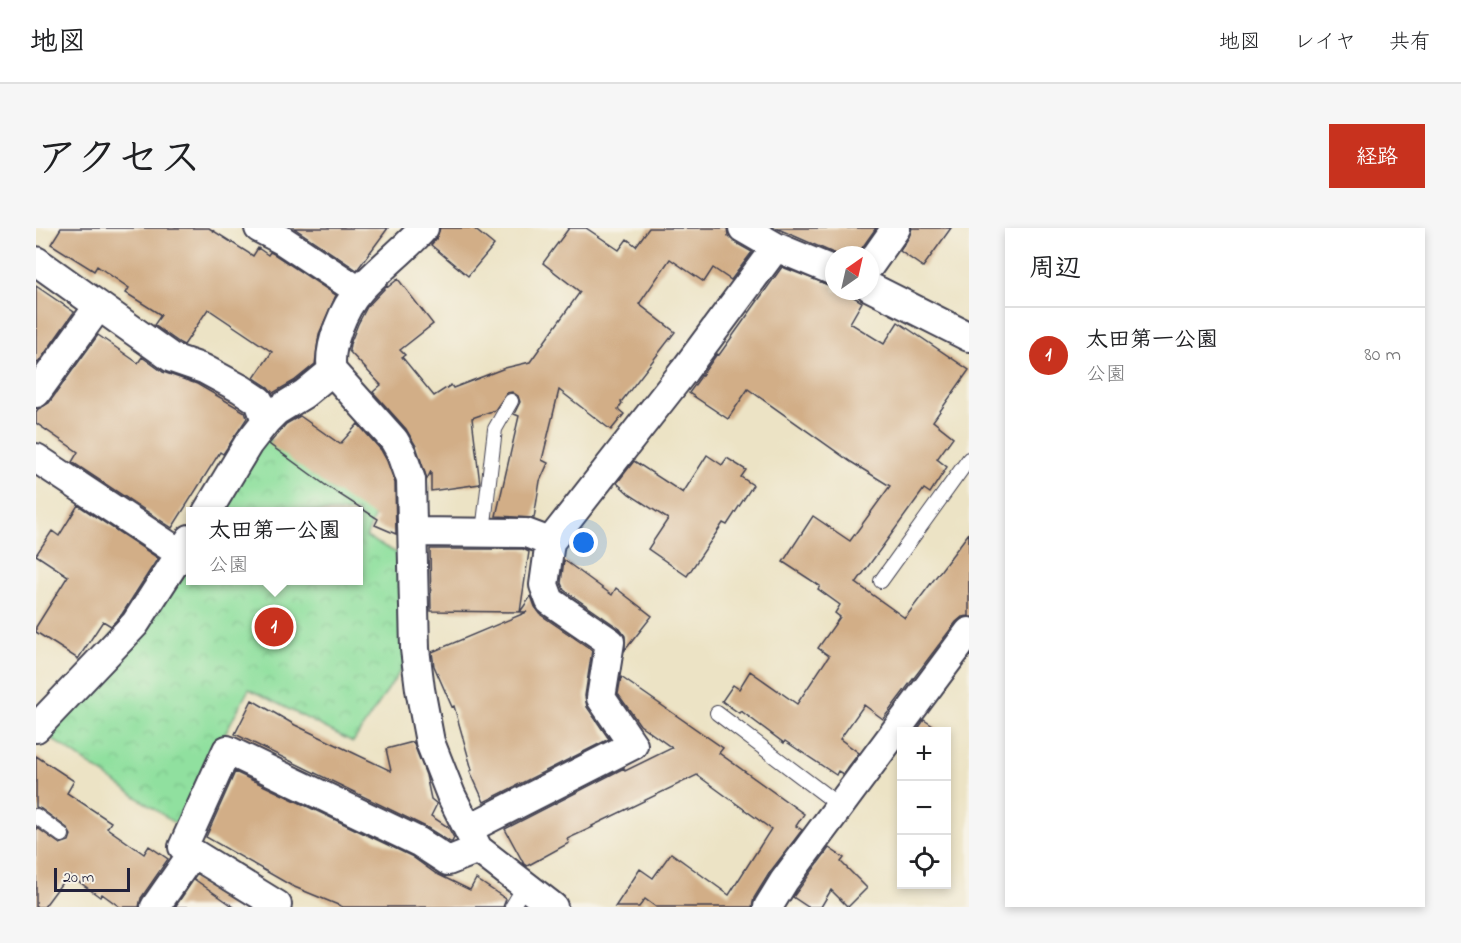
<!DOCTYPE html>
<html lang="ja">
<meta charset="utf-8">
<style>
:root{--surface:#fff;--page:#f6f6f6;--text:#202124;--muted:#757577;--line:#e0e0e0;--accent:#c8321e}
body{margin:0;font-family:"Indie Flower","Klee One",sans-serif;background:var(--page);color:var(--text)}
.controls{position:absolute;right:18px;bottom:18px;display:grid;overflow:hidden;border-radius:0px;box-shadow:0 3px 9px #0003}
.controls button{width:54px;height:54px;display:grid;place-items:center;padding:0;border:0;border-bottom:2px solid var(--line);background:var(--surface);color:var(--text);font:30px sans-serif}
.compass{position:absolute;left:789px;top:18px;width:54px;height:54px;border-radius:50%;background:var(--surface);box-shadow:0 3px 9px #0003;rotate:34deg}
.scale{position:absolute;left:18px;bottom:15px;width:76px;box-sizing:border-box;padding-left:6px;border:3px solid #22223b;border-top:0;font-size:16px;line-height:21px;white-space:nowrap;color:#22223b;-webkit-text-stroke:4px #f7f3e8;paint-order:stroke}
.you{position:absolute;left:548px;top:315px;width:21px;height:21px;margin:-15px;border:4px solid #fff;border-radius:50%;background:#1a73e8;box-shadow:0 0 0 9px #1a73e833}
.badge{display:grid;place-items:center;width:39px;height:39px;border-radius:50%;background:var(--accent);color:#fff;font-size:20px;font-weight:700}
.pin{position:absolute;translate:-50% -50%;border:3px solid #fff;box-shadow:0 2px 6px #0006}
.popup{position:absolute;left:150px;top:279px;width:177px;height:78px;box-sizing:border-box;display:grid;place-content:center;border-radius:0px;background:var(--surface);filter:drop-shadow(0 2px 4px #0005);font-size:20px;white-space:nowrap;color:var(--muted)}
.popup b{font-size:22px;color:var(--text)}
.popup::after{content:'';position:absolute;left:50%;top:100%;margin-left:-12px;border:12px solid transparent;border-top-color:var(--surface)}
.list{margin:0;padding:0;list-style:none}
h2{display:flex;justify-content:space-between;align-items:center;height:78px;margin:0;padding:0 24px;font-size:26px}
h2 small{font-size:20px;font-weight:400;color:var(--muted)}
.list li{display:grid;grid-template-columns:39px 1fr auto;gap:18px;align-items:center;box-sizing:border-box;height:96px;padding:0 24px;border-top:2px solid var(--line)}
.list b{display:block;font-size:22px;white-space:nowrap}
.list p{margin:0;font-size:20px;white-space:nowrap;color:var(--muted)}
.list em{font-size:20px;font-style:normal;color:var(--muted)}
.icon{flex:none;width:33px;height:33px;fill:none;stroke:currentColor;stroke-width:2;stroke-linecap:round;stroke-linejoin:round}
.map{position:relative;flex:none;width:933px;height:679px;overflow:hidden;border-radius:0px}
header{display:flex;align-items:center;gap:36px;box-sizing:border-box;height:84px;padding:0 30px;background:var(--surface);border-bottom:2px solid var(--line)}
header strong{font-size:28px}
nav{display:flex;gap:33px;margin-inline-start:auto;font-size:21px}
.intro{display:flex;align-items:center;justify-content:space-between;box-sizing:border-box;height:144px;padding:0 36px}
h1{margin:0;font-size:42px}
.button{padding:15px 27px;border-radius:0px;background:var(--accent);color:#fff;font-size:21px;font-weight:700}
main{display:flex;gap:36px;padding:0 36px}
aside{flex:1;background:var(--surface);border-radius:0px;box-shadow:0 3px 9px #0003}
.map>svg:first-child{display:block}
.park{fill:url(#park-crowns);stroke:#59816d;stroke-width:1.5}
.building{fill:#d2ae87}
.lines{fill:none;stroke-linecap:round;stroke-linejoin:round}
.lane-casing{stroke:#403f50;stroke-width:16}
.street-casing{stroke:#403f50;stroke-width:32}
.lane{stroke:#fff;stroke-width:14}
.street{stroke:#fff;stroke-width:28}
</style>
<header>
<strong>地図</strong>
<nav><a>地図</a><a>レイヤ</a><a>共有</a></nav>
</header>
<div class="intro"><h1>アクセス</h1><a class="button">経路</a></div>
<main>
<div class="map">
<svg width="933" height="679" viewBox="0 0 933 679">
<defs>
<pattern id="park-crowns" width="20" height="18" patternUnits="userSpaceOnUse" patternTransform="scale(1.5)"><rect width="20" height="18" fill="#90e09f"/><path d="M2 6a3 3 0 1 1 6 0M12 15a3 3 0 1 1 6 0" fill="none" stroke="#7cc08a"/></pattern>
</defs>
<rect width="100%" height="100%" fill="#f7f3e8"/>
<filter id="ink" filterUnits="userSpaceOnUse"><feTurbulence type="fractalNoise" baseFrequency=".0167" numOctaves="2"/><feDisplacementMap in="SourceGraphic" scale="12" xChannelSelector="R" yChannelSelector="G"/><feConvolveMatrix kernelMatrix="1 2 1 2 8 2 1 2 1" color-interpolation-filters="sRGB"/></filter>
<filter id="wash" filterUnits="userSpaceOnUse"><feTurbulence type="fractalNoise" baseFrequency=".008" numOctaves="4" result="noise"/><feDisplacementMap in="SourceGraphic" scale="24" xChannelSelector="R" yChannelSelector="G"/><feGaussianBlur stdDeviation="1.35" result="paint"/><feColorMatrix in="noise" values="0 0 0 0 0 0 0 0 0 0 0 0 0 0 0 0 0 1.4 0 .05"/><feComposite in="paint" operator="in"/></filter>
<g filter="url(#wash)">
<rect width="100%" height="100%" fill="#ece3c5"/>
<path class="park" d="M221,203L341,282L330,309L378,334L379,421L317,514L213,461L140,596L0,500L154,311V352H322V284L171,283Z"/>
<g id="blocks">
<path class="building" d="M25,0H173L217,28L222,20L232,27L234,24L238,26L300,67L283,106L279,136L258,153L237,165L232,159L218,150L236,124L172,81L148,117L144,115L118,97L125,87L90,65L93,60L61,38L58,43L15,16Z
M258,0H352L321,42Z
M404,0H437L458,17L432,48L395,17L400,11Z
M533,0H550L583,22L591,11L600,18L613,0H691L692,8L698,14L716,24L695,52L677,40L668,54L634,31L603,76L639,104L585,174L586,175L582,181L588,186L575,202L523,162L506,232L512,235L504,253L498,290L460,288L483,188L478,186L484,174L482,168L476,164L471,165L459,182L436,190L444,256L395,263V243L391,251L380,218L370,201L337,164L345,157L313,123L314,116L322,96L331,79L351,58L352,59L362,51L397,96L364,122L369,127L366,129L398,168L415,157L417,160L469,140L494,134L544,64L507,35Z
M740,0H840L821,27H802Z
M876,0H915L887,39L864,23L873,9Z
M746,39L798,59V63H808L826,74L814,95L848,116L862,94L933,142L897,193L917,209L901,231L911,239L894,265L888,261L820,355L869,390L933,305V388L926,389L920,394L847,491L828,477L804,511L823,525L807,546L802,543L800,547L749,513L748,515L705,483L703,485L686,473L697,457L703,461L714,443L761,476L793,428L782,420L804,389L799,385L804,377L782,361L784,358L747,334L777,288L814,313L854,258L815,234L712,161L692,191L653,165L681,126L683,127Z
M0,58L38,84L2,135L0,134Z
M62,107L102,135L106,129L127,144L161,156L209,184L211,190L187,226L184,224L136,300L36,234L42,224L0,195V184L2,181L13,175Z
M264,188L304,216L322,196L345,222L351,233L359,255L360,306L339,297L342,291L292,259L233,216L250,196Z
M671,227L686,237L691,230L710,242L705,249L717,257L691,297L687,295L651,348L612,321L632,291L593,266L581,255L598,233L647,265Z
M42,277L122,330L86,386L75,398L67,393L42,431L0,404V399L32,348L0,327L16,303L23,308Z
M394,321H487L493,324L484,384L495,368L499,379L505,387L556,422L549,468L551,479L573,511L448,574L434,543L436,542L418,478L416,479L398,438L396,424L491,384L395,383Z
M528,332L576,367L580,360L616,388L589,422V408L584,401L528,362L525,355Z
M585,449L687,520L683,525L768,586L760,598L766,602L734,644L718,670L716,679H620L609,671L603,679H579L604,641L617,650L635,625L693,667L735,601L661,547L556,598L557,599L531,611L533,615L491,638L488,636L469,601L588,540L589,543L636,520L604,497L582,466Z
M216,472L259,497L355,543L350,521L377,514L390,547L395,571L401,576L395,588L412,599L418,610L416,614H414L390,599L199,506Z
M888,492L906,504H880Z
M0,528L38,553L31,565L75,594L71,600L108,626L113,618L132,631L105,670L103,679H84L66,666L64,669L35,648L31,654L28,652L8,679H0V599L24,616L33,613L35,607L31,600L5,581L0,579Z
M199,544L375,628L399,645L434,662L440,651L470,671L467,679H307L256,658L170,609Z
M793,620L808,630L805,634L831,660L812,679L795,662L785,679H772L757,669Z
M158,651L198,679H139Z"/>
</g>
</g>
<g filter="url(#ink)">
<use href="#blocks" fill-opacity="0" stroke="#403f50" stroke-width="1.5"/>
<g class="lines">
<defs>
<path id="lane" d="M447,304L459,201L475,173
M845,353L933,231
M681,485L804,578
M0,588L26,607
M476,679L488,659"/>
<path id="street" d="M223,0L246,12L323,63
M388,0C368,22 344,40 324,62C308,79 291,119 296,143L358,212L366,226L375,252L379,421L384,461L394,514L415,567L442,621L517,679
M707,0L740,19L798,43
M0,33L136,130L168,141L205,161L223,173L230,193
M834,37L860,0
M834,59L933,109
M0,165L62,79
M0,230L145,326
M171,284L212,216L230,193L240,183L268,166L296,143
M377,304L490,305L514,314
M0,500L99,396L154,311
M432,601L597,517L565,470L574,414L514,373L508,357L514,314L648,143L740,19
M119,679L156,626
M239,679L241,677L147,619L191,522L383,614L412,633L442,621
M732,679L748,653L933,404"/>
</defs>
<use href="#lane" class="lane-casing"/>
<use href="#street" class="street-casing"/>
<use href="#lane" class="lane"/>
<use href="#street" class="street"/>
</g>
</g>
</svg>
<div class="controls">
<button>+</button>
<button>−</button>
<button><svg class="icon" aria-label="locate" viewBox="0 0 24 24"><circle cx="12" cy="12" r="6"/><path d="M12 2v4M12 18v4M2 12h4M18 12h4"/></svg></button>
</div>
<svg class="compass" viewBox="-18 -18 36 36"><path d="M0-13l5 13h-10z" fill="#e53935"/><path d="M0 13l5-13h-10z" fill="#757577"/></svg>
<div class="scale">20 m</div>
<div class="you"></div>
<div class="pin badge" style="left:238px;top:399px">1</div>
<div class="popup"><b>太田第一公園</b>公園</div>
</div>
<aside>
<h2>周辺<small></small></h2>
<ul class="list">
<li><span class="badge">1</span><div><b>太田第一公園</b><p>公園</p></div><em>80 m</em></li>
</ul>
</aside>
</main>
